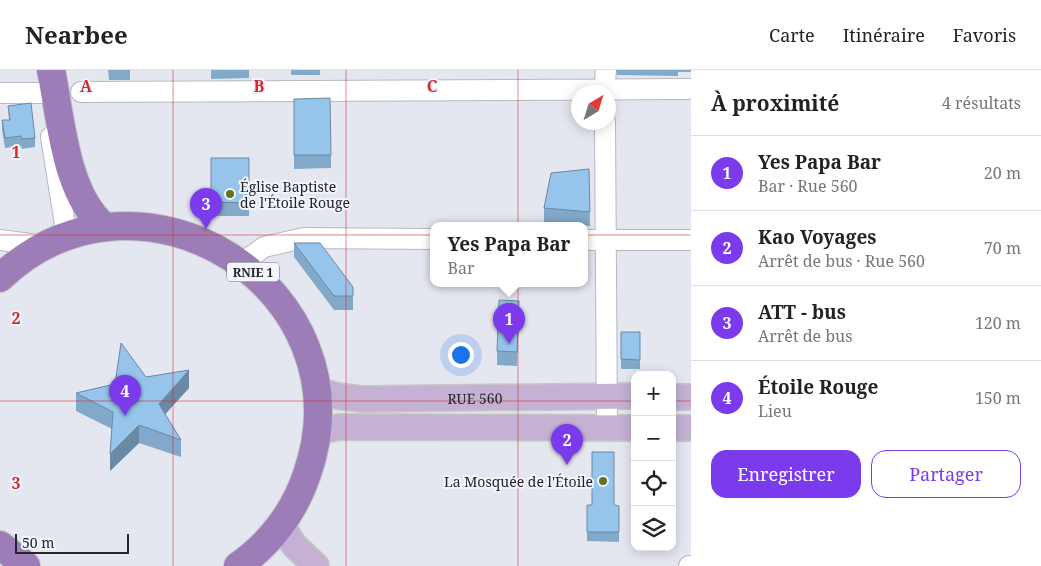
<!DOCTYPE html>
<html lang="fr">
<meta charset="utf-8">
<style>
:root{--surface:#fff;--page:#f6f6f6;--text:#222;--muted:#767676;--line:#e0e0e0;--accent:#7c3aed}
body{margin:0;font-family:"Noto Serif",serif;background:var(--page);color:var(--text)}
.controls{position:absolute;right:15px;bottom:15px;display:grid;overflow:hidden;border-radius:10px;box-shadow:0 2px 12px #0003}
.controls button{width:45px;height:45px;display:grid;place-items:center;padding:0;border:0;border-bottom:1px solid var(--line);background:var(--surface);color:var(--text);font:25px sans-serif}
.compass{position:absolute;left:571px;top:15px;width:45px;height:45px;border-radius:50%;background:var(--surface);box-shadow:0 2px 12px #0003;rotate:38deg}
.scale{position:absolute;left:15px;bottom:12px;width:114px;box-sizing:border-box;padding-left:5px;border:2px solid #242529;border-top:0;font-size:14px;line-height:18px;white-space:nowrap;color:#242529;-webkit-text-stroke:4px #f2f4fe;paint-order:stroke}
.you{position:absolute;left:460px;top:284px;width:18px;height:18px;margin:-12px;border:4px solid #fff;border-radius:50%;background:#1a73e8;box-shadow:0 0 0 8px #1a73e833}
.badge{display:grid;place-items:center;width:32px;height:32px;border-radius:50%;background:var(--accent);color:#fff;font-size:16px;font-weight:700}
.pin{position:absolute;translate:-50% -41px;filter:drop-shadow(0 1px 2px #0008)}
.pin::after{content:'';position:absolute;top:26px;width:18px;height:15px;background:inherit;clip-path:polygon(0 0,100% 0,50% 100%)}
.popup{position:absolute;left:430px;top:152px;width:158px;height:65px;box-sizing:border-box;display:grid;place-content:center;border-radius:10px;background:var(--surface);filter:drop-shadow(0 1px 4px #0005);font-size:16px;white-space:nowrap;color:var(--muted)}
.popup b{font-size:19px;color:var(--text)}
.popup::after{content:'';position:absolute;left:50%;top:100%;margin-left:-10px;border:10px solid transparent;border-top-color:var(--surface)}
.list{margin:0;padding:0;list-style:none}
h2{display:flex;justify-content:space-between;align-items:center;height:65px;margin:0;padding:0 20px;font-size:21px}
h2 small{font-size:16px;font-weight:400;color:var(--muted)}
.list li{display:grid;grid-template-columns:32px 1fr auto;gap:15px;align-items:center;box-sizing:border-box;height:75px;padding:0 20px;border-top:1px solid var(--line)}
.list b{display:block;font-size:19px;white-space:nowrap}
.list p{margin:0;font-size:16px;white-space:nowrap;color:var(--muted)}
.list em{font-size:16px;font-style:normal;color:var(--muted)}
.actions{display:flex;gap:10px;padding:15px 20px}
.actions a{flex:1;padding:11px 0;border:1px solid var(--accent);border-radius:15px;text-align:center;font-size:18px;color:var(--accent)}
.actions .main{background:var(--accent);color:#fff}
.icon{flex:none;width:28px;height:28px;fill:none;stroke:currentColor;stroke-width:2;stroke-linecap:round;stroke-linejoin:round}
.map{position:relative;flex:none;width:691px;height:496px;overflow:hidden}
header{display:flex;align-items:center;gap:30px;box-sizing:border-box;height:70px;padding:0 25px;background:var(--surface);border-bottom:1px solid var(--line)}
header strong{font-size:24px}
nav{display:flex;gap:28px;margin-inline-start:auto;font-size:18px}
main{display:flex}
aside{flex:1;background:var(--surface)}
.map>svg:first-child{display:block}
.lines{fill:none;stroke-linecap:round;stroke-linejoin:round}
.minor-casing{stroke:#b7b9c2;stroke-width:22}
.major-casing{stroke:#c6c6c7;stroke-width:28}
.highway-casing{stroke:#c6c6c7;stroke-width:30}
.minor{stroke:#fff;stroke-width:20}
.major{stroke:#c4b1d4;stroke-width:25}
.highway{stroke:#9c7db8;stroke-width:28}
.wall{fill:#82a9c9}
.shaded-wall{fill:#6a89a4}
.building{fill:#97c4ea;stroke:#6a89a4}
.grid{fill:none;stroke:#d62828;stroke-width:1;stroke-opacity:0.55}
.poi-dot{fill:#64731f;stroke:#f2f4fe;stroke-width:2}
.labels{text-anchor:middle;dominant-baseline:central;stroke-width:4;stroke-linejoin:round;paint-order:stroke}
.shield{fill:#f2f4fe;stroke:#626369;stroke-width:1}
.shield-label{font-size:12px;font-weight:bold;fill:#242529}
.poi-label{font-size:14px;fill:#242529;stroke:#f2f4fe;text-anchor:start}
.street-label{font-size:14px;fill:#242529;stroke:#f2f4fe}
.grid-label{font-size:16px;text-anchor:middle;font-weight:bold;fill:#d62828;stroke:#f2f4fe;stroke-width:4;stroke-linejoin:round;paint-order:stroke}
</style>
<header>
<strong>Nearbee</strong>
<nav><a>Carte</a><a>Itinéraire</a><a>Favoris</a></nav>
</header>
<main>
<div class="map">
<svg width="691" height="496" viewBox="0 0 691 496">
<rect width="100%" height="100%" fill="#e5e7f0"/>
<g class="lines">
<defs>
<path id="minor" d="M81,22L691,19
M604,22L606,0
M0,23H44
M605,52L607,358
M51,67L67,167
M0,170L45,176
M584,170H691
M242,193L264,177L304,168L434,169
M689,496H691"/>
<g id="major">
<path id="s1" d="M316,320L337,326L362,329L635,326"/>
<path d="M672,327H691"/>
<path d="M672,358H691"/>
<path d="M316,362L339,357L635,358"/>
<path d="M281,454L294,475L316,496"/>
</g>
<path id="highway" d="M51,0C61,48 65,125 105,157
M0,208C140,74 371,220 307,404C295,441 270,474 238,496
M0,475L26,496"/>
</defs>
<use href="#minor" class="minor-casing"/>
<use href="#major" class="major-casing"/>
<use href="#highway" class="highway-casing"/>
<use href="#minor" class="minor"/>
<use href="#major" class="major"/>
<use href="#highway" class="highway"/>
</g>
<path class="wall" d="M108,0H130V10H109Z
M211,0H249V8L211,9Z
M291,0H320V5H291Z
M616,0H691V2H678V6L617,5Z
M294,29L331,85V98L294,99Z
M8,36L35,68V77L22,79L21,76L5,78L2,60V50H9Z
M211,88H249V146H211Z
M589,99L590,156L544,152V138Z
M294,173L353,217V240H334L294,187Z
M519,245L517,296L497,295V281Z
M621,262H640V299H621Z
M146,307L189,318L165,344L181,370V387L139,373L110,401L112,359L76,341V323Z
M587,435L619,436V472L587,471Z"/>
<path class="shaded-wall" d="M189,300V318L159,351V334Z
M139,355V373L110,401V384Z"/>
<path class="building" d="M330,28L331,85H294V29Z
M31,33L35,68L22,69L21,66L5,68L2,50H10L8,36Z
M211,88H249V133L211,132Z
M589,99L590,142L544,138L551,103Z
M294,173H320L353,217V226H334Z
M499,230L519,231L517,282L497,281Z
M621,262H640V290L621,289Z
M121,273L146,307L189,300L159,334L181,370L139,355L110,384L113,342L76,323L115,314Z
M592,382H614V435L619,436V462H587V435H592Z"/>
<path class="grid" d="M173,0V496M346,0V496M518,0V496M0,165H691M0,331H635M672,331H691"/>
<g class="poi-dot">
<circle cx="230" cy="124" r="5"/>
<circle cx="603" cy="411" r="5"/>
</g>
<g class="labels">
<rect class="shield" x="227" y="192.5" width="52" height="19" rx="4"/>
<g class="shield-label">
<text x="253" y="202">RNIE 1</text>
</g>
<g class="poi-label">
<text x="240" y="116">Église Baptiste<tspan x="240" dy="16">de l'Étoile Rouge</tspan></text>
<text x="593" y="411" text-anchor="end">La Mosquée de l'Étoile</text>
</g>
<g class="street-label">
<text stroke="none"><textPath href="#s1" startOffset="160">RUE 560</textPath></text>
</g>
</g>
<g class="grid-label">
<text x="86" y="22">A</text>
<text x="259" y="22">B</text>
<text x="432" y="22">C</text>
<text x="16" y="88">1</text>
<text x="16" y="254">2</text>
<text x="16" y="419">3</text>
</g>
</svg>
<div class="controls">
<button>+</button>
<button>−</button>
<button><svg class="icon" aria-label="locate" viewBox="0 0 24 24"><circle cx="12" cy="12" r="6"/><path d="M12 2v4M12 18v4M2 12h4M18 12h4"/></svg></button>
<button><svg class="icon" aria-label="layers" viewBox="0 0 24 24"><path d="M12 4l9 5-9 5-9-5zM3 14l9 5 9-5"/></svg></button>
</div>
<svg class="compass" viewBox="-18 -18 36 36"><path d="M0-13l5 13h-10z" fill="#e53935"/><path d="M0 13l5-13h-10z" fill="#767676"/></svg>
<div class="scale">50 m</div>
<div class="you"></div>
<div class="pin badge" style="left:509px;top:274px">1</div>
<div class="popup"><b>Yes Papa Bar</b>Bar</div>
<div class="pin badge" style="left:567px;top:395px">2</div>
<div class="pin badge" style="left:206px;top:159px">3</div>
<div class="pin badge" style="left:125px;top:346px">4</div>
</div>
<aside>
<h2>À proximité<small>4 résultats</small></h2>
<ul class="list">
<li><span class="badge">1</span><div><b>Yes Papa Bar</b><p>Bar · Rue 560</p></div><em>20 m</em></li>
<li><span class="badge">2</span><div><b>Kao Voyages</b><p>Arrêt de bus · Rue 560</p></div><em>70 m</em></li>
<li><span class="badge">3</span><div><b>ATT - bus</b><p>Arrêt de bus</p></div><em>120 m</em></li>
<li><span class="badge">4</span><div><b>Étoile Rouge</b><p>Lieu</p></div><em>150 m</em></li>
</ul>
<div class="actions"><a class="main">Enregistrer</a><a>Partager</a></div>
</aside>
</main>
